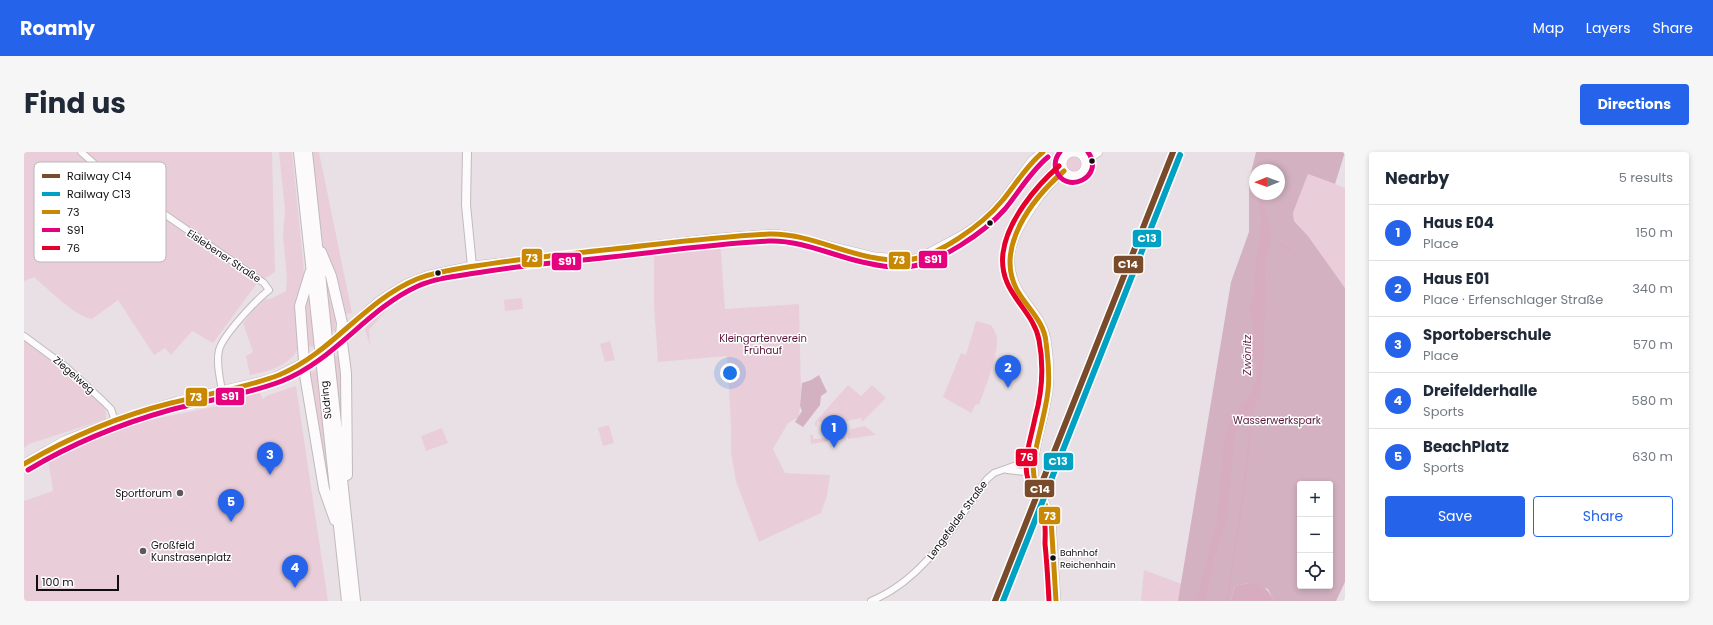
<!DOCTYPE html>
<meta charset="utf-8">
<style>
:root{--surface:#fff;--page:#f6f6f7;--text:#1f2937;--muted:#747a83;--line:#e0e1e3;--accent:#2563eb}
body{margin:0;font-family:Poppins,sans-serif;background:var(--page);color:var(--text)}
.controls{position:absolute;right:12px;bottom:12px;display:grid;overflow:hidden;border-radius:4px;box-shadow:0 2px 6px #0003}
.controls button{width:36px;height:36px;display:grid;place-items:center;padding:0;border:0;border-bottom:1px solid var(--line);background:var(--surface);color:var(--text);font:20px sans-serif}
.compass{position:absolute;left:1225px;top:12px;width:36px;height:36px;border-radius:50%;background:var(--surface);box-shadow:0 2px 6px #0003;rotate:269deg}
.scale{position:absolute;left:12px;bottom:10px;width:83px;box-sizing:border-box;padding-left:4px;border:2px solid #120e10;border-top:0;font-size:11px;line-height:14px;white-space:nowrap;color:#120e10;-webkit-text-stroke:3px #fff;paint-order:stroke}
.you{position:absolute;left:706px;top:221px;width:14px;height:14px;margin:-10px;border:3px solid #fff;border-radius:50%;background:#1a73e8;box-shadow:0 0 0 6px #1a73e833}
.badge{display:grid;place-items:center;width:26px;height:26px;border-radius:50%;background:var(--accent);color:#fff;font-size:13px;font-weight:700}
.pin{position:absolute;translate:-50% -33px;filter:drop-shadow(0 1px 2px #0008)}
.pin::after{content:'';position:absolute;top:21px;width:14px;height:12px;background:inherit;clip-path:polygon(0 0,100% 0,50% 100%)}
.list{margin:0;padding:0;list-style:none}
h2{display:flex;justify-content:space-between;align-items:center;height:52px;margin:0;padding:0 16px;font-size:17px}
h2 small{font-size:13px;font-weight:400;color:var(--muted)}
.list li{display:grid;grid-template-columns:26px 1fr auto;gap:12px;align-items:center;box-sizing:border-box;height:56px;padding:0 16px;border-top:1px solid var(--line)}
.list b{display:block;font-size:15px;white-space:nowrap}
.list p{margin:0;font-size:13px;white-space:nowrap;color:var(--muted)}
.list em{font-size:13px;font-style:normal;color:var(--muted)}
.actions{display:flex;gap:8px;padding:12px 16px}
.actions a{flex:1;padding:9px 0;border:1px solid var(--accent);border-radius:4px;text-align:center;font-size:14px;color:var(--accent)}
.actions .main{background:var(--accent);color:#fff}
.icon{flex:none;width:22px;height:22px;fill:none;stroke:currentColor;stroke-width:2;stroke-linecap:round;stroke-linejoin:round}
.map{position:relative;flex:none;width:1321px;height:449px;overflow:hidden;border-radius:4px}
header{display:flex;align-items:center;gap:24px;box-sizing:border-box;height:56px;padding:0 20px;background:var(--accent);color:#fff}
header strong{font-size:19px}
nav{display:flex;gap:22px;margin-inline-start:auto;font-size:14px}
.intro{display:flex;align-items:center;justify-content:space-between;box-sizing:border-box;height:96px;padding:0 24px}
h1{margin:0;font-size:28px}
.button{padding:10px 18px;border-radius:4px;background:var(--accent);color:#fff;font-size:14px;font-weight:700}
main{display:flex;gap:24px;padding:0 24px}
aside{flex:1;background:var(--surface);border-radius:4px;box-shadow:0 2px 6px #0003}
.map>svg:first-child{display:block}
.green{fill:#e9ceda}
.forest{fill:#d3b1c0;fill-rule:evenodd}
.water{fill:#d6acbe}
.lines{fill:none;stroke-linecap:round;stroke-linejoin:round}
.stream{stroke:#d6acbe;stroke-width:1.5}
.minor-casing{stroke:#c0babd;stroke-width:8}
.tertiary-casing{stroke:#c0babd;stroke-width:10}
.secondary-casing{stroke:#c0babd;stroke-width:10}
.primary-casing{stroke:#c0babd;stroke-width:12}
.minor{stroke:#fcfafb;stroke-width:6}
.tertiary{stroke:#fcfafb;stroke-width:8}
.secondary{stroke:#fcfafb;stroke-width:9}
.primary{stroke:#fcfafb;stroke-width:10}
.secondary-bridge-casing{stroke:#c0babd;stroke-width:10;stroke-linecap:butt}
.secondary-bridge{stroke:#fcfafb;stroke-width:9}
.bus-1-casing{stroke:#fff;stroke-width:8}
.bus-2-casing{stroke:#fff;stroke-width:8}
.bus-3-casing{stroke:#fff;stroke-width:8}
.bus-1{stroke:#c98803;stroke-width:5}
.bus-2{stroke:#e5007d;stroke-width:5}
.bus-3{stroke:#e4002b;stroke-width:5}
.rail-1-casing{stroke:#fff;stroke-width:9}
.rail-2-casing{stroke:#fff;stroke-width:9}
.rail-1{stroke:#7a4b2a;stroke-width:6}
.rail-2{stroke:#01a1c4;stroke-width:6}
.bus-dot{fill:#120e10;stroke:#fff;stroke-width:1.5}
.poi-dot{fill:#5d585a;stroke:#fff;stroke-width:1.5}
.labels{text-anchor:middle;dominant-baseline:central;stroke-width:3;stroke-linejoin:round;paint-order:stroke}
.bus-label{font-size:9px;fill:#120e10;stroke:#fff;text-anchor:start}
.street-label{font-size:10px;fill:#120e10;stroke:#fff}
.park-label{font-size:10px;fill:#59163a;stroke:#fff}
.poi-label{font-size:10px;fill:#120e10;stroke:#fff;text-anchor:end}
.water-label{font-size:11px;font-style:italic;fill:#6c294b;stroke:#fff}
.key{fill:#fff;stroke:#b8b7b7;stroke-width:1}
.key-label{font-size:11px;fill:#120e10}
.line-badge{stroke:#fff;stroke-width:1.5}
.badge-label{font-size:11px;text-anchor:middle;font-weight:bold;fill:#fff}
</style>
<header>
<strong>Roamly</strong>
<nav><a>Map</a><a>Layers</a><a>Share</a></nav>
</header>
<div class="intro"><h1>Find us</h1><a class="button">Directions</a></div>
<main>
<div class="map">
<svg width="1321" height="449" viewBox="0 0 1321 449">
<rect width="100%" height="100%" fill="#e8e0e4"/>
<path class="green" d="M0,0H52L78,23L234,130L189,191L168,179L147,203L141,196L130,203L94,148L68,167C53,166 23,136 10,125L0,129Z
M61,0H248L251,120L240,127L181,90L82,20Z
M255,0H268L279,108L280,124L275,196C271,199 271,204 267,206C256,217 240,220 226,223L222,204L229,200L219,171L238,147H246L262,139L263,127L259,83L261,58Z
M286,0H295L328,161L321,162L318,158L310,117L300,100Z
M1038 12a12 12 0 1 1 24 0a12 12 0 1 1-24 0Z
M1284,22L1321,36V136L1284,84L1270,69L1269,61Z
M696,87L701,157L775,152L777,238L775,265L764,271L749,297L761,321L806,323L803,344L797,361L735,390L712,329L707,301V273L703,204L634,210L630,155V95Z
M299,113L313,171H311V178L307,181Z
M440,124V125L402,133L387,141L365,155L345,178L346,194L341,177C355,159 381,139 403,132C415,128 428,126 440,124Z
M284,135L293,192L288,195L283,193L279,156Z
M498,146L499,157L481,159L480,148Z
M952,169L967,173C970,178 973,182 973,187C975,199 960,240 955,253L952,252L947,261L919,245L937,201L942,203Z
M0,186L43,219L80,253L82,260V267L5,292L0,296Z
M586,189L591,208L581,210L576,192Z
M312,203L316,205L321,313L309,206Z
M295,216L311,356L305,348L287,227V221Z
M824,233L837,244L848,233L862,246L838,270L837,266L817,270H793V275L791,274V270Z
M272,234L304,449H0V349L29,339L24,306L63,287L116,270L203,252V248L236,241L239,247L242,244Z
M585,273L590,291L579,294L574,276Z
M841,274L852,283L824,287V282L827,277Z
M418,276L424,291L402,299L397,284Z
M817,281L820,282L821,287L787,292L786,283H789V287L816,285Z
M1120,418L1158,432L1154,449H1117Z"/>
<path class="forest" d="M1232,0H1321L1311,32L1284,22L1269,61L1270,69L1284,84L1321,136V430L1312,449H1250L1244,437L1225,431L1211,434L1207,449H1154L1207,130L1225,80V29ZM1231,18H1255V42H1231ZM1276,332H1306V434H1276Z
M795,223L803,240L797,244L796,253L779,275L771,270L778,259L776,254L778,231L787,228Z"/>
<path class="water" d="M1233,42H1238L1247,84L1241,112L1240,200L1236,243L1229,259L1213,277L1210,284L1203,367L1190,406L1181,449H1171L1175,441L1184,404L1193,373L1201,284L1210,263L1228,240L1232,229L1233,216L1228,197L1225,193L1230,183L1229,171L1225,156L1230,144L1231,122L1238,68Z
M1225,431C1240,434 1243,435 1250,449H1207L1211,434Z"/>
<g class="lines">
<path class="stream" d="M1257,92L1275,104
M1203,449L1219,344L1229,258"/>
<defs>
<path id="minor" d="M57,0L81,21L240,131L245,138C232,148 199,183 195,198C192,211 196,226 198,239
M0,184L42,215L79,249L87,257L91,269
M983,318L1009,321
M847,449C901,427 930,373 963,327L970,321L1009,307"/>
<path id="tertiary" d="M443,0L442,53L448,114"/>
<path id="secondary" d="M1038 12a12 12 0 1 1 24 0a12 12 0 1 1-24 0Z
M1061,8L1074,0
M313,187L355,149L382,132L405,123L448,114L695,86L751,82L769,85L851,105L886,108L898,105L939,83L960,69L978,50L1008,9L1019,0
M0,312L40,289L91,269L154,249L247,227L285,208
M1032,449L1027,367L1010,325L1009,314C1011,289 1021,264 1024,239C1026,225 1024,201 1022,187C1018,166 1003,155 993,137C988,127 985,114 986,102C989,77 1020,34 1040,19"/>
<path id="primary" d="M275,0L323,449
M283,0L331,449
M297,100L307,124L318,171L317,183L322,221L323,323
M286,121L276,154L281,223L300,337L311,368"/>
</defs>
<use href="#minor" class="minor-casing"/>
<use href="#tertiary" class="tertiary-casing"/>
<use href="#secondary" class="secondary-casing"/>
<use href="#primary" class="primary-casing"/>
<use href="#minor" class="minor"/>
<use href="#tertiary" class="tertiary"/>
<use href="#secondary" class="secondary"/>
<use href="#primary" class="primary"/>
<defs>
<path id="secondary-bridge" d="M290,206L309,190"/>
</defs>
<use href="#secondary-bridge" class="secondary-bridge-casing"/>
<use href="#secondary-bridge" class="secondary-bridge"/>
<defs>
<path id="bus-1" d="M0,312C46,285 95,264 147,251C183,242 221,236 255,223C308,201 340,149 393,127C411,120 432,117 451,114C488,108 525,104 562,100C623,94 684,85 745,82C779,81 812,98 846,105C857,107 870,109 882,108C913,106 959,72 978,49C992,32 1002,14 1019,0
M1032,449L1027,367L1010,325L1009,314C1012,289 1021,264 1024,239C1026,223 1024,206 1022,190C1020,169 1003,156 993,138C970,95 1009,46 1040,19"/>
<path id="bus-2" d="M1036,0C1032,5 1030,11 1032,18C1041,44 1082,25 1064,0
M4,318C49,291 96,272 146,258C183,248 222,243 258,229C311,208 343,157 394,134C412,126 433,124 452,121C488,115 524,111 559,108C621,102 683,92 745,89C779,88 811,105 843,111C856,114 870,116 883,115C914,112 961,80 981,57C995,40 1006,20 1024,5"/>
<path id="bus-3" d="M1025,449C1024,430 1023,411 1021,392C1021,384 1022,375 1020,368C1015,349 1002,333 1002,314C1002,298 1008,282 1011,266C1018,241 1020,214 1015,188C1009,156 974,141 979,101C983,69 1012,34 1035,14"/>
</defs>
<use href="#bus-1" class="bus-1-casing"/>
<use href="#bus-2" class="bus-2-casing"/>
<use href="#bus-3" class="bus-3-casing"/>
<use href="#bus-1" class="bus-1"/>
<use href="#bus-2" class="bus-2"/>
<use href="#bus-3" class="bus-3"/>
<defs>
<path id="rail-1" d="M971,449L1149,0"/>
<path id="rail-2" d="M979,449L1156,3"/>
</defs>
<use href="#rail-1" class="rail-1-casing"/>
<use href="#rail-2" class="rail-2-casing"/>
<use href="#rail-1" class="rail-1"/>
<use href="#rail-2" class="rail-2"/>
</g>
<g class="bus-dot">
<circle cx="1068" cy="9" r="3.5"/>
<circle cx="966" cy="71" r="3.5"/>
<circle cx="414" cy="121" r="3.5"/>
<circle cx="1029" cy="406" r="3.5"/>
</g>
<g class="poi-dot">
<circle cx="156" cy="341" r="4"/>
<circle cx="119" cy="399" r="4"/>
</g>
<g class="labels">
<g class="bus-label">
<text x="1036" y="401">Bahnhof<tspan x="1036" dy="12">Reichenhain</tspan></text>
</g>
<g class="street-label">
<text transform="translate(200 104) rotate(34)">Eislebener Straße</text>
<text transform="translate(50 223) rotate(41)">Ziegelweg</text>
<text transform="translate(302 248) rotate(-96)">Südring</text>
<text transform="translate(933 368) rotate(-54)">Lengefelder Straße</text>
</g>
<g class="park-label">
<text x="739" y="186">Kleingartenverein<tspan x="739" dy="12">Frühauf</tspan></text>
<text x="1253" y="268">Wasserwerkspark</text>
</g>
<g class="poi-label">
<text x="148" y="341">Sportforum</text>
<text x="127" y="393" text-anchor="start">Großfeld<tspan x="127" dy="12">Kunstrasenplatz</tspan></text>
</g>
<g class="water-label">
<text transform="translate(1223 203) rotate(-90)">Zwönitz</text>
</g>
</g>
<rect x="10" y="10" width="132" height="100" rx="6" class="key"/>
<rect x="18" y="22" width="18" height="4" fill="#7a4b2a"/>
<rect x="18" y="40" width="18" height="4" fill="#01a1c4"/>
<rect x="18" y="58" width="18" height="4" fill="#c98803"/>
<rect x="18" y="76" width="18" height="4" fill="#e5007d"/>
<rect x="18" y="94" width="18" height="4" fill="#e4002b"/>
<g class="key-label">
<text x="43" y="28">Railway C14</text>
<text x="43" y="46">Railway C13</text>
<text x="43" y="64">73</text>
<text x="43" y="82">S91</text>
<text x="43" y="100">76</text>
</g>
<g class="line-badge">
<rect x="1108" y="77" width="30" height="19" rx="4" fill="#01a1c4"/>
<rect x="497" y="96" width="22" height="20" rx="4" fill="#c98803"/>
<rect x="894" y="98" width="30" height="19" rx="4" fill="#e5007d"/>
<rect x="864" y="99" width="23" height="19" rx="4" fill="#c98803"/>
<rect x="527" y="100" width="31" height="19" rx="4" fill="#e5007d"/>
<rect x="1089" y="103" width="31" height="19" rx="4" fill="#7a4b2a"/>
<rect x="191" y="235" width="30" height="19" rx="4" fill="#e5007d"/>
<rect x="161" y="235" width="23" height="20" rx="4" fill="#c98803"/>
<rect x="991" y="296" width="23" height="19" rx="4" fill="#e4002b"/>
<rect x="1019" y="300" width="31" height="19" rx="4" fill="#01a1c4"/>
<rect x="1000" y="327" width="31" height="19" rx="4" fill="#7a4b2a"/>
<rect x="1014" y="354" width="23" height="19" rx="4" fill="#c98803"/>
</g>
<g class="badge-label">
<text x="1123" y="90">C13</text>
<text x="508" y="110">73</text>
<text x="909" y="111">S91</text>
<text x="875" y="112">73</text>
<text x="543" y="113">S91</text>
<text x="1104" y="116">C14</text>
<text x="206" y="248">S91</text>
<text x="172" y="249">73</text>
<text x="1003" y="309">76</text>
<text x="1034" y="313">C13</text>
<text x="1016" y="341">C14</text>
<text x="1026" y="368">73</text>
</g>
</svg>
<div class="controls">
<button>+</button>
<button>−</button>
<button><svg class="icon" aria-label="locate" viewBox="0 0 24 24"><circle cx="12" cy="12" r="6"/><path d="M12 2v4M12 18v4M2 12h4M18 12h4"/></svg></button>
</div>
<svg class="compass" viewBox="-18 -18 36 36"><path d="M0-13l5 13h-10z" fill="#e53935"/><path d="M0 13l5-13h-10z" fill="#747a83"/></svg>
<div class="scale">100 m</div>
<div class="you"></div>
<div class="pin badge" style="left:810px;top:296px">1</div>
<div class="pin badge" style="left:984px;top:236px">2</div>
<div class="pin badge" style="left:246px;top:323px">3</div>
<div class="pin badge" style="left:271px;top:436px">4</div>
<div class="pin badge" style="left:207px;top:370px">5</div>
</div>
<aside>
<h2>Nearby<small>5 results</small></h2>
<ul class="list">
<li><span class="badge">1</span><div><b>Haus E04</b><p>Place</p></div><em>150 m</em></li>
<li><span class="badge">2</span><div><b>Haus E01</b><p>Place · Erfenschlager Straße</p></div><em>340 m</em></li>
<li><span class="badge">3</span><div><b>Sportoberschule</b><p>Place</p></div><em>570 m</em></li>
<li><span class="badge">4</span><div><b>Dreifelderhalle</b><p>Sports</p></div><em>580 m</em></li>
<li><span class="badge">5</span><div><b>BeachPlatz</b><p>Sports</p></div><em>630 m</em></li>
</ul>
<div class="actions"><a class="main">Save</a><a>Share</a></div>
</aside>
</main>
